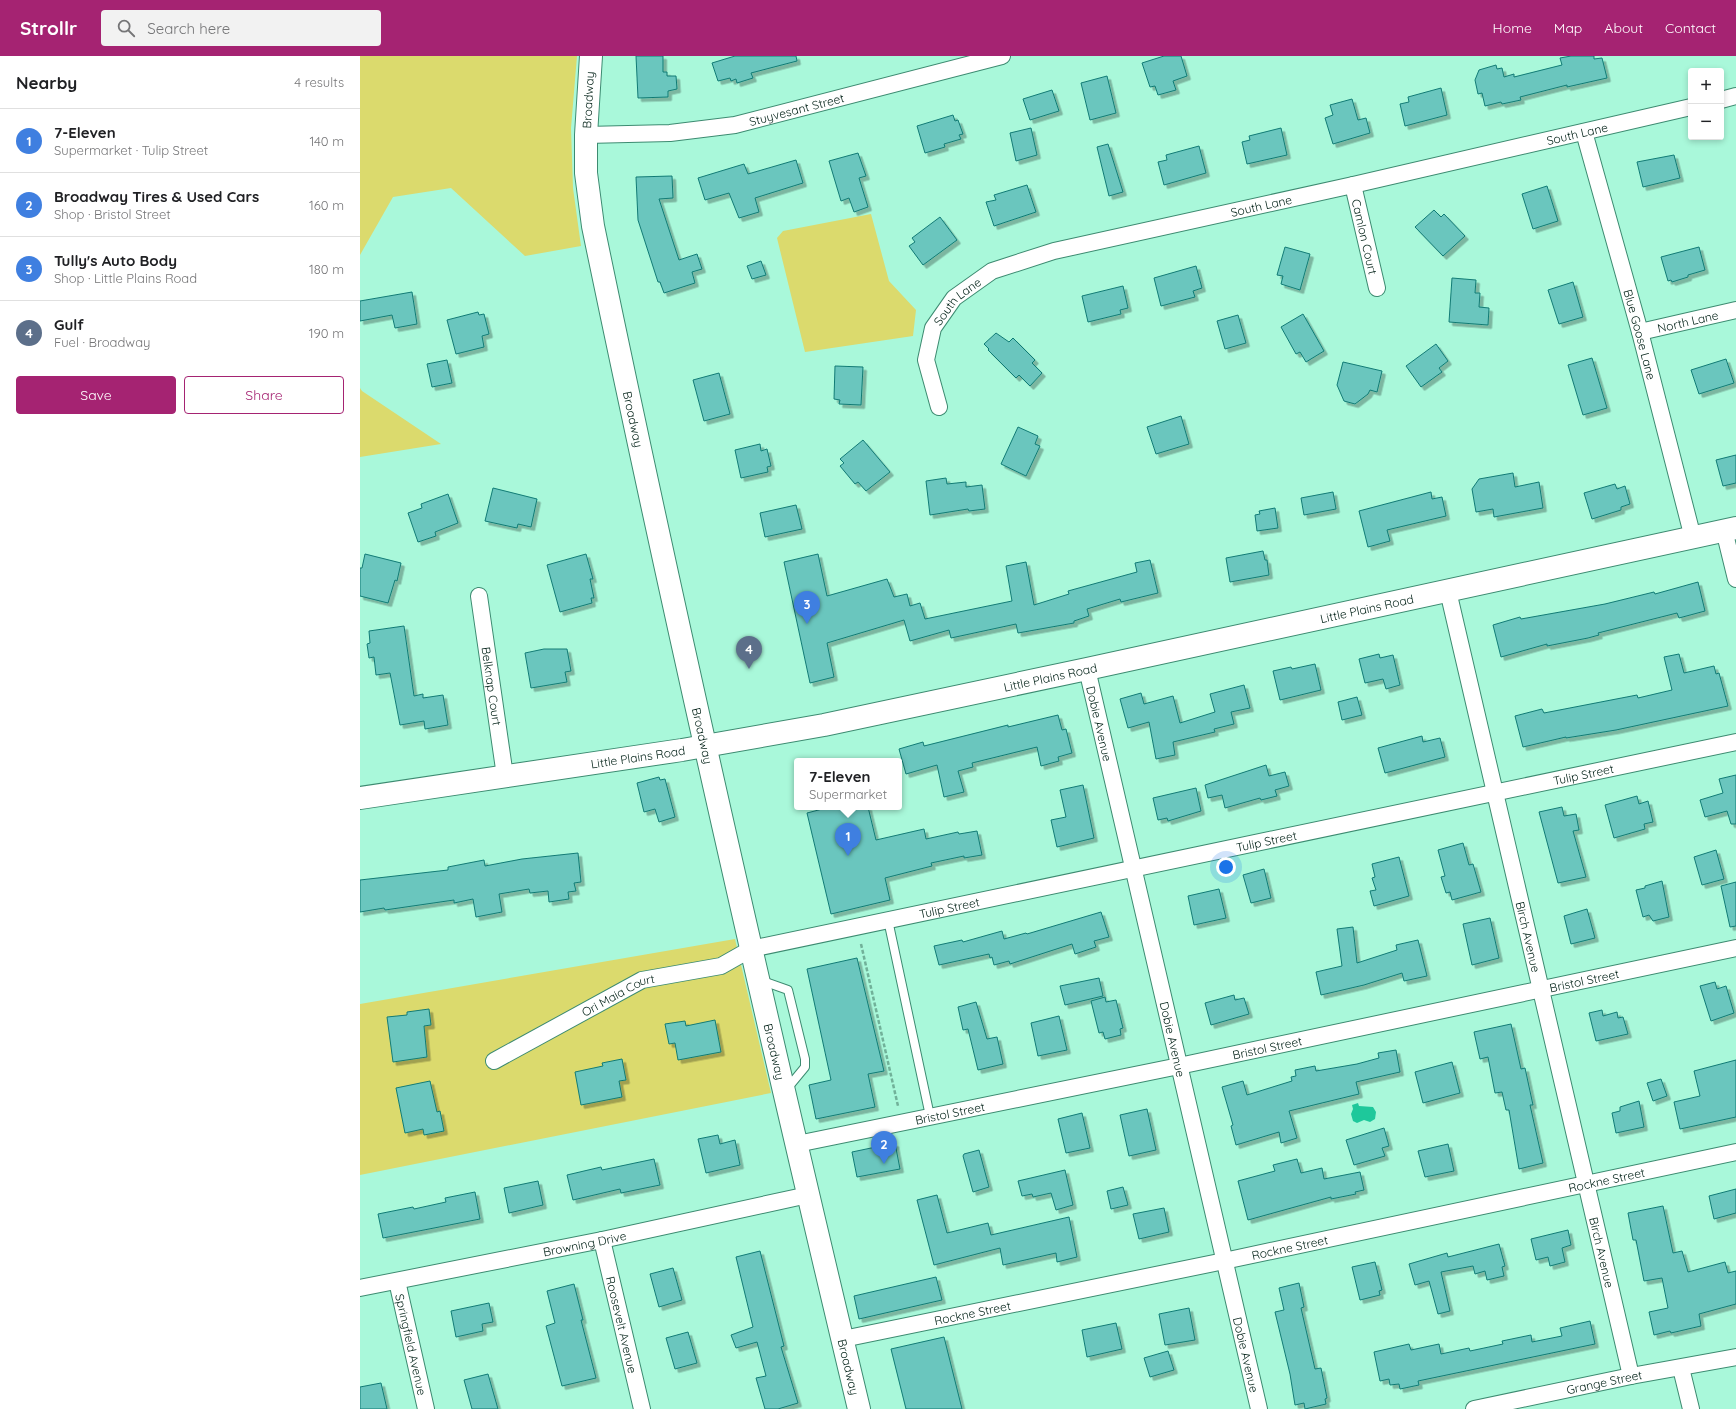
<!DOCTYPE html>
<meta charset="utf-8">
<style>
:root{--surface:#fff;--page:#f2f2f2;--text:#202124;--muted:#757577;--line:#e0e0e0;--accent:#a52372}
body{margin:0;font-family:Quicksand,sans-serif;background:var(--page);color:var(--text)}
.controls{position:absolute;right:12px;top:12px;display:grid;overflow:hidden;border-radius:4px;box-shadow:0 2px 6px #0003}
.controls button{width:36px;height:36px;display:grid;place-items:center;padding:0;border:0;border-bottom:1px solid var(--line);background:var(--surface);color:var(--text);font:20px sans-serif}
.you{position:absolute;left:866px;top:811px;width:14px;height:14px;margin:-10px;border:3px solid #fff;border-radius:50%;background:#1a73e8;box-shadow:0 0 0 6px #1a73e833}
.badge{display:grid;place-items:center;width:26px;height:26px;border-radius:50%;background:var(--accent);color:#fff;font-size:13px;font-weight:700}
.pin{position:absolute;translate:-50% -33px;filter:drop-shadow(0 1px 2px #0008)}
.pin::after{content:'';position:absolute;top:21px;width:14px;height:12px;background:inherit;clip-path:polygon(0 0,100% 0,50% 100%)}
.popup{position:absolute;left:434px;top:702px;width:108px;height:52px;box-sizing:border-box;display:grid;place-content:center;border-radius:4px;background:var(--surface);filter:drop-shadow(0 1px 3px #0005);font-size:13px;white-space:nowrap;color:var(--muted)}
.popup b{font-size:15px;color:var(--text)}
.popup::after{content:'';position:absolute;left:50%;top:100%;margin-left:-8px;border:8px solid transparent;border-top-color:var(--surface)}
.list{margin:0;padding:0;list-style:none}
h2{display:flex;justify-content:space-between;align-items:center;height:52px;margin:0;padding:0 16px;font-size:17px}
h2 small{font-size:13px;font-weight:400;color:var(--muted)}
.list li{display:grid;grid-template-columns:26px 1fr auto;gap:12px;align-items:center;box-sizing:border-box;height:64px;padding:0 16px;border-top:1px solid var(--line)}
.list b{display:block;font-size:15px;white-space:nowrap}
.list p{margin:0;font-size:13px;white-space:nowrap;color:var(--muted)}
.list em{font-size:13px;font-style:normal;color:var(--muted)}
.actions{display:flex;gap:8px;padding:12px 16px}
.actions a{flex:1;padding:9px 0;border:1px solid var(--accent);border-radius:4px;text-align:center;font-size:14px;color:var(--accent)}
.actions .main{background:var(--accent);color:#fff}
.icon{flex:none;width:22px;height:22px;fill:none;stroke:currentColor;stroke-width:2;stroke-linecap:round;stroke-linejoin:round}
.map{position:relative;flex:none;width:1376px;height:1353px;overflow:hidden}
header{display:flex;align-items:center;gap:24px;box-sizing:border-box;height:56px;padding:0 20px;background:var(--accent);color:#fff}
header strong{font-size:19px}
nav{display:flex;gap:22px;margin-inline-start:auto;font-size:14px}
.search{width:280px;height:36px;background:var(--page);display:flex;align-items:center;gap:10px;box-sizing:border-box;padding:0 14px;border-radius:4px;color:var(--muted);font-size:15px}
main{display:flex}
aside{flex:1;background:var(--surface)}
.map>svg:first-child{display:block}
.green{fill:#dbda6d}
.water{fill:#1ec89b}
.building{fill:#6bc6be;stroke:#117b75;filter:url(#shadow)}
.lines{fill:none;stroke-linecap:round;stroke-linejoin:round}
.lane-casing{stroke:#3d8b71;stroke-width:10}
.street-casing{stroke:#3d8b71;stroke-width:18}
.secondary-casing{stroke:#3d8b71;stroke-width:24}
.path{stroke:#71b199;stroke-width:2.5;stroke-dasharray:4 2;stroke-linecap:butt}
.lane{stroke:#fff;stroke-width:8}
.street{stroke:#fff;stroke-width:16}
.secondary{stroke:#fff;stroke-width:22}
.labels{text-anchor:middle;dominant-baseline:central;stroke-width:3;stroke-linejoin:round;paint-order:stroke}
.street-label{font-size:12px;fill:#002016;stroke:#fff}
</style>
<header>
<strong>Strollr</strong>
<div class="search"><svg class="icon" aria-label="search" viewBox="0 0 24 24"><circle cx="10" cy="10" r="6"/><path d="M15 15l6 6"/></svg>Search here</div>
<nav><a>Home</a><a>Map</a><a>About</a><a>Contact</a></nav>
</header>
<main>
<aside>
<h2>Nearby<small>4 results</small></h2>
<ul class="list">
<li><span class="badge" style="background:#3f7fe0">1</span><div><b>7-Eleven</b><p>Supermarket · Tulip Street</p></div><em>140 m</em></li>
<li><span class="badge" style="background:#3f7fe0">2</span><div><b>Broadway Tires &amp; Used Cars</b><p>Shop · Bristol Street</p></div><em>160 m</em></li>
<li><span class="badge" style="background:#3f7fe0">3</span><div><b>Tully's Auto Body</b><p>Shop · Little Plains Road</p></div><em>180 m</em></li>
<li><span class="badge" style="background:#5c6f8a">4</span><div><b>Gulf</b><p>Fuel · Broadway</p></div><em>190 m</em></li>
</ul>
<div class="actions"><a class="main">Save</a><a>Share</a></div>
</aside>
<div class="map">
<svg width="1376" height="1353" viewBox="0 0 1376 1353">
<defs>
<filter id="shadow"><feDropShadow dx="3.5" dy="3.5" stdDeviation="0" flood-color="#0004"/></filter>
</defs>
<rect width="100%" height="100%" fill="#a9f8da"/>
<path class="green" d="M0,0H217L211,72L213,132L221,190L165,200L91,132L33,141L0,199Z
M511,158L529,225L556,254L553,280L445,296L417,182L423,175Z
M0,332L2,335L81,388L0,401Z
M375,883L411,1037L0,1119V948Z"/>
<path class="water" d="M998,1047L999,1050L1013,1051L1016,1056L1015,1063L1010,1066L1004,1064L997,1067L993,1065L991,1058L993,1053L992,1049Z"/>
<path class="building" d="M276,0H303V16H307V20H316L317,33L308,35V41L278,42Z
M375,0H436L437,5L391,17L393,22L377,27L376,23L371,25L370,22L358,25L352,7Z
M804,0H821L827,20L813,25L816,34L798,39L795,30L790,31L782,7Z
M1211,0H1234V3L1242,2L1247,22L1207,31V29L1160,41L1161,44L1142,48L1141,46L1125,50L1122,37L1118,38L1115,24L1119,14L1136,9L1137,13L1142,12L1144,21L1154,18V21L1202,9L1200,2Z
M747,20L756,57L730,64L721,27Z
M1081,32L1087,59L1045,70L1040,48L1049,46L1048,41Z
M692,34L699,55L670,64L663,43Z
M992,43L998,64L1006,62L1010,77L973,88L965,62L973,59L970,49Z
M593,59L595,65L598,64L603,78L599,79L601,83L584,88L585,91L565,97L557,70Z
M671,72L677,99L656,105L650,77Z
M921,72L927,99L887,108L882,86L890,84L889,80Z
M748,88L763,136L749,140L737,91Z
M839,90L846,117L804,129L798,106L807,104L806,99Z
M498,97L506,120L499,122L508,151L494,156L489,142L481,145L469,105Z
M1314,99L1320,122L1283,131L1277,106Z
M436,104L443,127L395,142L399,156L379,162L369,137L345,144L338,122L384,108L388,118Z
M312,120L313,142L299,143L319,204L337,198L342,213L332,216L335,227L304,237L300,226H298L278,164L276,121Z
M667,129L676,156L634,170L626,146L636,144L634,139Z
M1187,130L1198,165L1173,173L1162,138Z
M1074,154L1081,161L1084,158L1105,180L1083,200L1055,171Z
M580,161L597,184L563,209L549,190L555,186L552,182Z
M925,191L950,198L940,234L921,228L923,220L917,219Z
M1339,191L1345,214L1328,219V221L1312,226L1311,224L1308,225L1301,201Z
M401,205L406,219L392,223L387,210Z
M836,210L842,232L833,235L835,241L801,250L794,222Z
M1092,222L1116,224L1115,237H1120L1119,251L1129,252L1128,269L1089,266Z
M1213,226L1223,261L1199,268L1188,234Z
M763,230L768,252L760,254L761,258L728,266L722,240Z
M52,236L57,268L35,272L32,259L0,265V245Z
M118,256L119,259L124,258L129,278L122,280L124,291L96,298L87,264Z
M943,258L964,295L946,306L940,296L936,298L921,271Z
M878,259L886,287L865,293L857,265Z
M636,277L649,286L653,282L675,304L672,307L682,317L670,330L659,319L656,322L628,294L629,293L624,288Z
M1076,288L1088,305L1079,312L1082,316L1061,331L1046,310Z
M1232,302L1247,352L1223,359L1208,309Z
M1366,303L1374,327L1339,338L1331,314Z
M87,304L92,327L72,331L67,308Z
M983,306L1022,315L1017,336L1010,334L1008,338L995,348L984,345L977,329Z
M475,310L503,311L501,349L479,348L480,344L474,343Z
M359,317L370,358L344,365L333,324Z
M821,360L829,388L796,398L787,371Z
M658,371L678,380L675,388L680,390L666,420L641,408Z
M503,384L530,416L506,435L498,426L495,428L480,410L484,407L480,403Z
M400,388L401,395L407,393L411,410L407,411L408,416L381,422L375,394Z
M1376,399V427L1363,430L1356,404Z
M1153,417L1155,431L1179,426L1183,452L1134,461L1133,453L1116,456L1112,433L1119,423Z
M586,422L587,428L606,426V431L622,429L625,453L609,455L608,453L570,459L566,425Z
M1255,428L1257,433L1265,430L1270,448L1261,451V454L1232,463L1224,437Z
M133,432L177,443L171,471L158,468L157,472L125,465Z
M973,436L976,453L944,459L941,442Z
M1071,436L1072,443L1082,441L1086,460L1027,474L1030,485L1008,491L999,455Z
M88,438L98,467L75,476L76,480L58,486L48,457L62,452L61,448Z
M436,449L442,473L405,481L400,457Z
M915,452L918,472L897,475L895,459L900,458L899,455Z
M903,495L905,504H907L909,519L870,526L866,502Z
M5,498L41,507L37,525L35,524L28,547L0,540V512H2Z
M226,498L233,523H230L234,542H231L232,547L200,556L187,509Z
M458,498L467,540L527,523L534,541L547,538L550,550L560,547L565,563L652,545L646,510L666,506L674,549L709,538L708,535L777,516L775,507L790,504L798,537L761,546L760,543L727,553L729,560L714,565V567L658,577L656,568L591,582L589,574L550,585L544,564L467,587L474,621L450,627L424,506Z
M1338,526L1345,555L1319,562L1317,557L1238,577L1239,579L1228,582L1187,590V588L1141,601L1133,569L1160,561L1161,563L1245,548L1294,536L1295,538Z
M44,570L54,640L63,638V642L83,639L88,669L65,673L64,665L40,669L30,617L16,619L14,601L9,602L7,588L10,587L9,575Z
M184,593H207L211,615L205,616L207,626L171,632L165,597Z
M1019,598L1020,602L1033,599L1040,629L1026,633L1023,623L1005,627L999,603Z
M1319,598L1324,617L1354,610L1356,618L1359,617L1368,650L1256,674L1206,682V681L1163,691L1155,660L1182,653L1184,657L1277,639L1278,642L1312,634L1304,601Z
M955,608L961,634L920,644L913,615L931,611L932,613Z
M884,629L890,652L871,656L874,668L854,673L855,676L813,686L815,699L796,703L789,666L768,672L760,643L781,637L784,648L813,640L820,667L855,656L850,638Z
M997,641L1002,659L982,664L978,646Z
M698,659L702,674L706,673L712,697L698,701L699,705L681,710L677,691L612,707L613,711L598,715L604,736L584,741L577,709L546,718L539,693L563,686L564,690L648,669V671Z
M1062,680L1063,686L1080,682L1085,701L1025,717L1018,692Z
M906,709L909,720L925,716L929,730L915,734L917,740L901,744L900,742L865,752L862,739L848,742L845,729Z
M1376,719V768H1371L1367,755L1345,761L1340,744L1363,737L1359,723Z
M299,721L300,724L305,723L315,761L299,766L295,753L284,756L277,727Z
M723,729L734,782L697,791L691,764L706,761L700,734Z
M836,732L841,755L808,765L807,762L798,764L793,742Z
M1277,740L1279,748L1288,745L1293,766L1284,768L1285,773L1254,782L1245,749Z
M470,751H508L516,784L564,773L566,783L598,776L599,778L617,775L622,799L604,802V800L571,807L572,810L525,822L530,844L471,858L447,757Z
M1202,751L1204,760L1216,758L1219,774L1213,775L1226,821L1198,827L1179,756Z
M1103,787L1109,809L1113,808L1121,836L1092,844L1090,836L1086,837L1081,821L1085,820L1078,794Z
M1356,794L1364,823L1342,829L1334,801Z
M218,797L221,826L214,827L216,835L208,836L209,843L189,846L188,835L170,837L169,833L139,838L142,856L116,861L113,843L94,847V844L25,854L24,852L0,856V824L88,814V811L124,804L125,810L162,803Z
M1039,801L1049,840L1014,850L1010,835L1016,834L1012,822L1015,821L1012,808Z
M904,813L911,842L891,847L883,819Z
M1302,825L1309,861L1293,865L1289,859L1283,861L1276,834L1285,832V830Z
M1376,826V870L1370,871L1361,830Z
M859,833L866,862L834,869L828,840Z
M1227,853L1235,882L1211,888L1204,860Z
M741,856L749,881L734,885L736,891L715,898L712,888L650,908L649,905L634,909L632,901L630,902L629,898L579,909L574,890L602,884L603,886L642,875L644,883L666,877L667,878Z
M1130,862L1139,902L1112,909L1103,868Z
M993,871L997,907L1037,894L1036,889L1058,884L1067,920L1044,925L1042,917L1004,929L961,939L956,916L982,910L977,873Z
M497,902L524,1015L508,1018L515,1051L456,1063L449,1029L471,1024L447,913Z
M739,922L743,940L705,949L700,930Z
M1355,926L1357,933L1366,930L1374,957L1351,965L1340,930Z
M874,939L875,944L884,942L889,958L851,969L845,947Z
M745,941L746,946L756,944L763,972L760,973L761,979L745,983L743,976L739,977L731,945Z
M616,946L627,983L637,981L643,1008L618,1014L608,973L603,974L598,951Z
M69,953L71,969L64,970L67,1001L33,1006L27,961L47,959V956Z
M1242,954L1243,960L1257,956L1258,962L1263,961L1268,978L1236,985L1229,957Z
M699,960L707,994L678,1000L671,967Z
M355,964L361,996L318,1004L315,987L309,988L305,968L325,965L326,970Z
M1151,968L1161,1013L1165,1012L1173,1049H1170L1183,1107L1159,1113L1149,1054H1146L1142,1036L1135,1037L1128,1001L1120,1003L1114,976Z
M1036,994L1040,1016L996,1026L999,1038L929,1055L937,1082L921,1087L919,1076L876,1089L871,1070L873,1069L862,1031L883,1025L887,1039L932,1025L931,1021L936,1020L935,1014L955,1010L956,1015L997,1008L1019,1002L1018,997Z
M262,1003L266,1024L259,1025L262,1041L221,1049L215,1016L243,1010L242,1007Z
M1376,1004V1061L1320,1073L1314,1046L1340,1040L1334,1015Z
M1092,1006L1100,1037L1063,1047L1055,1016Z
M1301,1023L1307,1040L1293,1045L1287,1027Z
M70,1025L77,1056L80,1055L84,1075L64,1079L63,1073L45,1077L36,1032Z
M1279,1045L1284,1071L1256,1077L1252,1057L1260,1055V1051Z
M787,1053L796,1094L769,1100L760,1059Z
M722,1057L730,1092L706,1097L698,1063Z
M1024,1072L1029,1090L1022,1092L1025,1100L994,1109L986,1084Z
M358,1079L360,1088L375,1084L380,1109L346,1117L338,1083Z
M535,1087L540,1113L497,1121L492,1096Z
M1088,1088L1094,1115L1065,1121L1058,1095Z
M619,1094L629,1131L613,1136L603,1100L604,1098Z
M294,1103L300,1129L261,1137L260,1133L213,1144L207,1119L241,1111L242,1114Z
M937,1103L941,1117L962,1112L964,1123L1000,1116L1004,1134L995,1136L996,1138L971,1143V1141L888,1164L878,1125L915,1115L913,1109Z
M705,1114L713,1149L696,1154L691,1137L673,1141L672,1138L662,1140L658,1125Z
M178,1125L183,1149L149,1157L144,1132Z
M763,1131L768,1149L751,1153L747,1135Z
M1376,1133V1157L1354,1163L1349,1140Z
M115,1136L120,1163L23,1182L18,1158L53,1151L54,1153L86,1146L85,1142Z
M577,1139L587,1177L628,1167L631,1179L709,1161L717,1201L697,1206L696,1197L643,1209L640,1192L574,1209L557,1144Z
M1303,1150L1313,1197L1322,1195L1328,1216L1365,1206L1368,1217L1376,1215V1248L1339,1258L1341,1270L1311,1277L1310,1275L1294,1279L1289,1256L1308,1252L1302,1222L1284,1225L1276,1184H1273L1268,1157Z
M804,1152L809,1176L779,1183L773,1158Z
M1208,1174L1211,1189L1202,1192L1205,1206L1190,1210L1188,1201L1176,1204L1171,1183Z
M1139,1188L1145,1210L1142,1211L1144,1220L1127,1224L1125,1215L1115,1218L1113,1210L1081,1216L1090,1255L1078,1258L1069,1225L1055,1229L1049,1208L1087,1197L1088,1201Z
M400,1195L424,1290L421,1291L438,1347L418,1353H405L396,1322L406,1320L397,1286L376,1292L371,1279L393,1271L376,1201Z
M1015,1206L1022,1234L1019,1235L1020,1239L1000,1244L992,1211Z
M313,1212L322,1244L299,1251L290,1218Z
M576,1221L582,1244L499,1263L494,1240Z
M939,1227L944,1251L941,1252L955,1313L961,1312L967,1342L965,1343L966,1348L945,1353L944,1347L935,1349L930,1318L915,1256L924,1254L919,1232Z
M214,1228L223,1264H221L236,1322L202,1330L186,1270L195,1267L187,1235Z
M129,1247L133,1266L122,1268L123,1275L96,1281L91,1255Z
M829,1252L835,1284L805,1289L799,1258Z
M1230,1265L1235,1288L1058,1325L1059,1329L1040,1333L1039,1328L1030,1329L1029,1323L1020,1325L1014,1296L1049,1288L1051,1294L1079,1288L1081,1298L1109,1292L1110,1295L1143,1288L1142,1285L1171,1279L1172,1286L1202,1280L1200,1272Z
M756,1267L762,1293L727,1301L722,1274Z
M328,1276L337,1307L315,1313L306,1282Z
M584,1281L602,1353H546L531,1293Z
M808,1295L814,1314L790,1321L784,1302Z
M128,1318L138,1353H112L104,1324Z
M21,1327L27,1353H0V1331Z"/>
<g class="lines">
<defs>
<path id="lane" d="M528,864L570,1060
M400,924L428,934L445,1003V1011L426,1034"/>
<g id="street">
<path d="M1361,44L1376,40"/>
<path id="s1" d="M1224,76L1280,276L1333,482"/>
<path id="s2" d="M226,79L310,77L375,69L642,0"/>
<path id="s3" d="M993,129L1017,232"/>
<path id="s4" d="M1280,276L1376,254"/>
<path id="s5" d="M579,351L566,304L573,272L594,242L632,215L694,195L993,129L1331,51"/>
<path d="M1364,474L1376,523"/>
<path id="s6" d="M1088,535L1271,1320"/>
<path id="s7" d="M119,540L145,720"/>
<path id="s8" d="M727,613L899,1353"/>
<path id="s9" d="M134,1005L282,924L361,910L391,893L1376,686"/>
<path id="s10" d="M437,1088L819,1010L1376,892"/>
<path id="s11" d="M242,1184L282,1353"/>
<path id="s12" d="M37,1225L66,1353"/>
<path id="s13" d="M0,1232L242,1184L448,1139"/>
<path id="s14" d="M483,1283L864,1205L1376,1096"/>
<path d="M1321,1312L1331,1353"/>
<path id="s15" d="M1114,1353L1271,1320L1376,1301"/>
</g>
<g id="secondary">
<path id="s16" d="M231,0L226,79V117L233,170C315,566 405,960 499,1353"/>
<path id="s17" d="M0,742L322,694L464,669L727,613L1376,472"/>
</g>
</defs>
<use href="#lane" class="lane-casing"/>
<use href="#street" class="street-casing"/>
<use href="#secondary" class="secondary-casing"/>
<path class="path" d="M501,888L538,1050"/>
<use href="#lane" class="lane"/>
<use href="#street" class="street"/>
<use href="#secondary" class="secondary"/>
</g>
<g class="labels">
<g class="street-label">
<text transform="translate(228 44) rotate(-87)">Broadway</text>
<text stroke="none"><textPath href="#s2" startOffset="213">Stuyvesant Street</textPath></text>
<text stroke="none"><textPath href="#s5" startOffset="766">South Lane</textPath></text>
<text stroke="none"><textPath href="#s5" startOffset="442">South Lane</textPath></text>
<text stroke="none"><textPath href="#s3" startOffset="53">Camlon Court</textPath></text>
<text stroke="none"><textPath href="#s5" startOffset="118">South Lane</textPath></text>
<text stroke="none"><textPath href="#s4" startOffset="49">North Lane</textPath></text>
<text stroke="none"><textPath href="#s1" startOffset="210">Blue Goose Lane</textPath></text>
<text stroke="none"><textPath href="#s16" startOffset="368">Broadway</textPath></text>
<text stroke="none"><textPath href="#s17" startOffset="1025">Little Plains Road</textPath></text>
<text stroke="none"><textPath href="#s17" startOffset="701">Little Plains Road</textPath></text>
<text stroke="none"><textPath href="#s7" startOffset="91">Belknap Court</textPath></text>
<text stroke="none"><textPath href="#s8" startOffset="56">Dobie Avenue</textPath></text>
<text stroke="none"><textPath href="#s16" startOffset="692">Broadway</textPath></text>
<text stroke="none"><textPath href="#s17" startOffset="281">Little Plains Road</textPath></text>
<text stroke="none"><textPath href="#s9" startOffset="1134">Tulip Street</textPath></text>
<text stroke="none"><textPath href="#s9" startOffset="810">Tulip Street</textPath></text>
<text stroke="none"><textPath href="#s9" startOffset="486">Tulip Street</textPath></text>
<text stroke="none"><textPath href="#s6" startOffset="355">Birch Avenue</textPath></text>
<text stroke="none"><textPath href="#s10" startOffset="804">Bristol Street</textPath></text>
<text stroke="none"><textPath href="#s9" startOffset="141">Ori Maia Court</textPath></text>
<text stroke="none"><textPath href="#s8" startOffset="380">Dobie Avenue</textPath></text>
<text stroke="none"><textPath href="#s10" startOffset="480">Bristol Street</textPath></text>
<text stroke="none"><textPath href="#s16" startOffset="1016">Broadway</textPath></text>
<text stroke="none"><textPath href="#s10" startOffset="156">Bristol Street</textPath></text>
<text stroke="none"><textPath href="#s14" startOffset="780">Rockne Street</textPath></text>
<text stroke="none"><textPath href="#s13" startOffset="229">Browning Drive</textPath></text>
<text stroke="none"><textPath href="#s14" startOffset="456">Rockne Street</textPath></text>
<text stroke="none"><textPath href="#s6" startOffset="679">Birch Avenue</textPath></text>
<text stroke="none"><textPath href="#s14" startOffset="132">Rockne Street</textPath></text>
<text stroke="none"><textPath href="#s11" startOffset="87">Roosevelt Avenue</textPath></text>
<text stroke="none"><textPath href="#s12" startOffset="65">Springfield Avenue</textPath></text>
<text stroke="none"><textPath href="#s8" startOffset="704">Dobie Avenue</textPath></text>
<text stroke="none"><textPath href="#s16" startOffset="1340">Broadway</textPath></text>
<text stroke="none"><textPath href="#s15" startOffset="133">Grange Street</textPath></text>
</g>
</g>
</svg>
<div class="controls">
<button>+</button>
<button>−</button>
</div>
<div class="you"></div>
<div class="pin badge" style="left:488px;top:800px;background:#3f7fe0">1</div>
<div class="popup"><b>7-Eleven</b>Supermarket</div>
<div class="pin badge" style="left:524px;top:1108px;background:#3f7fe0">2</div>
<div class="pin badge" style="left:447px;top:568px;background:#3f7fe0">3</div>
<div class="pin badge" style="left:389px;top:613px;background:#5c6f8a">4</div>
</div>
</main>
